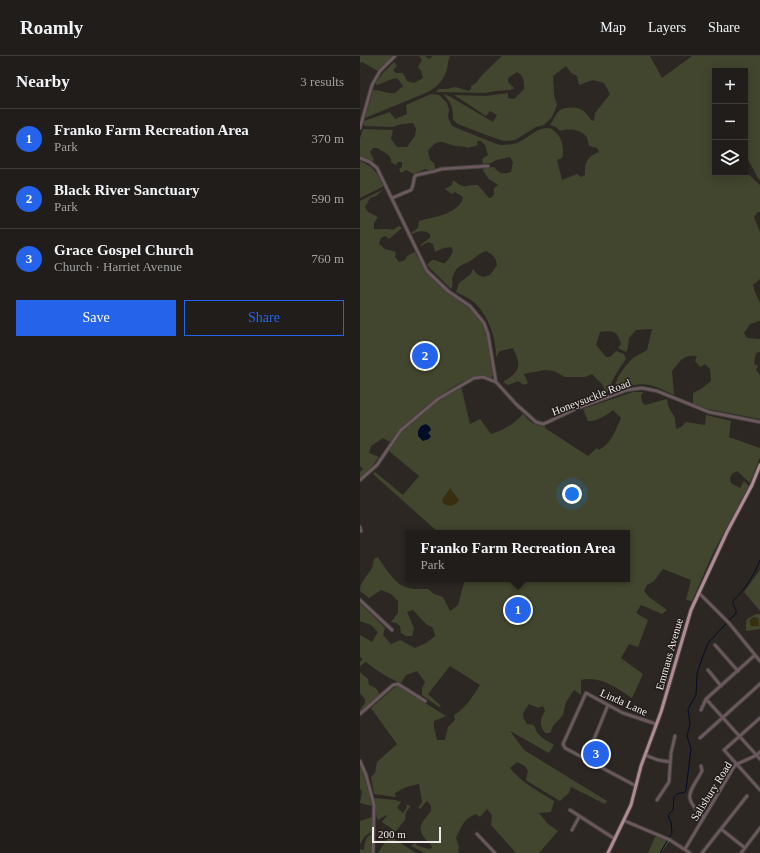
<!DOCTYPE html>
<meta charset="utf-8">
<style>
:root{--surface:#211d1a;--page:#292623;--text:#f1f3f6;--muted:#a2a2a2;--line:#3e3b39;--accent:#2563eb}
body{margin:0;font-family:"Times New Roman",serif;background:var(--page);color:var(--text)}
.controls{position:absolute;right:12px;top:12px;display:grid;overflow:hidden;border-radius:0px;box-shadow:0 2px 10px #0003}
.controls button{width:36px;height:36px;display:grid;place-items:center;padding:0;border:0;border-bottom:1px solid var(--line);background:var(--surface);color:var(--text);font:20px sans-serif}
.scale{position:absolute;left:12px;bottom:10px;width:69px;box-sizing:border-box;padding-left:4px;border:2px solid #eeeae8;border-top:0;font-size:11px;line-height:14px;white-space:nowrap;color:#eeeae8;-webkit-text-stroke:3px #221d1a;paint-order:stroke}
.you{position:absolute;left:212px;top:438px;width:14px;height:14px;margin:-10px;border:3px solid #fff;border-radius:50%;background:#1a73e8;box-shadow:0 0 0 6px #1a73e833}
.badge{display:grid;place-items:center;width:26px;height:26px;border-radius:50%;background:var(--accent);color:#fff;font-size:13px;font-weight:700}
.pin{position:absolute;translate:-50% -50%;border:2px solid #fff;box-shadow:0 1px 4px #0006}
.popup{position:absolute;left:46px;top:474px;width:224px;height:52px;box-sizing:border-box;display:grid;place-content:center;border-radius:0px;background:var(--surface);filter:drop-shadow(0 1px 3px #0005);font-size:13px;white-space:nowrap;color:var(--muted)}
.popup b{font-size:15px;color:var(--text)}
.popup::after{content:'';position:absolute;left:50%;top:100%;margin-left:-8px;border:8px solid transparent;border-top-color:var(--surface)}
.list{margin:0;padding:0;list-style:none}
h2{display:flex;justify-content:space-between;align-items:center;height:52px;margin:0;padding:0 16px;font-size:17px}
h2 small{font-size:13px;font-weight:400;color:var(--muted)}
.list li{display:grid;grid-template-columns:26px 1fr auto;gap:12px;align-items:center;box-sizing:border-box;height:60px;padding:0 16px;border-top:1px solid var(--line)}
.list b{display:block;font-size:15px;white-space:nowrap}
.list p{margin:0;font-size:13px;white-space:nowrap;color:var(--muted)}
.list em{font-size:13px;font-style:normal;color:var(--muted)}
.actions{display:flex;gap:8px;padding:12px 16px}
.actions a{flex:1;padding:9px 0;border:1px solid var(--accent);border-radius:0px;text-align:center;font-size:14px;color:var(--accent)}
.actions .main{background:var(--accent);color:#fff}
.icon{flex:none;width:22px;height:22px;fill:none;stroke:currentColor;stroke-width:2;stroke-linecap:round;stroke-linejoin:round}
.map{position:relative;flex:none;width:400px;height:797px;overflow:hidden}
header{display:flex;align-items:center;gap:24px;box-sizing:border-box;height:56px;padding:0 20px;background:var(--surface);border-bottom:1px solid var(--line)}
header strong{font-size:19px}
nav{display:flex;gap:22px;margin-inline-start:auto;font-size:14px}
main{display:flex}
aside{flex:1;background:var(--surface)}
.map>svg:first-child{display:block}
.green{fill:#42462e}
.sand{fill:#372f0e}
.water{fill:#030d28}
.lines{fill:none;stroke-linecap:round;stroke-linejoin:round}
.stream{stroke:#030d28;stroke-width:1}
.minor-casing{stroke:#47423f;stroke-width:4.5}
.major-casing{stroke:#47423f;stroke-width:5}
.minor{stroke:#6c595e;stroke-width:2.5}
.major{stroke:#b08a94;stroke-width:3}
.labels{text-anchor:middle;dominant-baseline:central;stroke-width:3;stroke-linejoin:round;paint-order:stroke}
.street-label{font-size:11px;fill:#eeeae8;stroke:#221d1a}
</style>
<header>
<strong>Roamly</strong>
<nav><a>Map</a><a>Layers</a><a>Share</a></nav>
</header>
<main>
<aside>
<h2>Nearby<small>3 results</small></h2>
<ul class="list">
<li><span class="badge">1</span><div><b>Franko Farm Recreation Area</b><p>Park</p></div><em>370 m</em></li>
<li><span class="badge">2</span><div><b>Black River Sanctuary</b><p>Park</p></div><em>590 m</em></li>
<li><span class="badge">3</span><div><b>Grace Gospel Church</b><p>Church · Harriet Avenue</p></div><em>760 m</em></li>
</ul>
<div class="actions"><a class="main">Save</a><a>Share</a></div>
</aside>
<div class="map">
<svg width="400" height="797" viewBox="0 0 400 797">
<rect width="100%" height="100%" fill="#2c2723"/>
<path class="green" d="M0,0H33L18,15L2,6L0,7Z
M59,0H65L69,3L73,0H90C88,4 88,9 87,13C84,24 78,30 68,36L5,62L13,34C21,34 27,38 35,37L43,30L37,22L32,23L17,29L15,27L23,17L34,6L37,10L33,14L36,17H43L47,25L54,27L63,22L61,15L58,11L62,4Z
M142,0H290L302,22L332,0H400V124L398,122L385,98V15H355V117H385V115L400,129V156H398L394,161L400,176V223L393,229L395,236L400,247V265L390,268L384,277L387,282L400,283V296L396,297L394,308L398,310L396,314L400,319V363L348,353L333,348V337L341,333L351,325L350,313L345,308L340,311L335,305L337,300C323,298 320,305 312,315L314,339C288,327 283,324 255,336C253,324 265,310 273,302C277,299 283,297 287,294L292,273L276,274L269,282L268,292L266,296L258,292L261,288C258,275 253,274 240,276L236,289L246,301H250L256,295L264,298L266,303C258,314 251,325 247,338L242,328L232,318L225,321H205L194,315L185,314L164,318L168,327L164,329L158,325L148,329L143,326C160,315 162,311 153,292L140,295L136,301C136,282 129,261 115,247C109,242 102,239 96,236L99,227L111,218L113,213L118,219L123,221L130,219L137,209C136,201 133,199 126,195C120,197 117,200 112,204C105,209 97,208 93,220C91,225 94,228 91,233L67,209C75,199 76,207 85,207L90,201L93,195L91,191L84,192L75,196L73,188L68,186L61,190L60,189L70,182V178C64,174 59,175 52,178L51,177L58,172L59,165C73,161 100,158 103,141L95,136L92,138L85,133L92,129L93,124C107,135 103,128 118,129L129,142H131L134,138V132L138,129L129,123L123,115L124,112L134,111C139,117 142,119 151,116L153,106L150,101L136,104L131,107L123,108L122,103L128,99L125,89L121,85H117L118,89L108,92C104,90 101,91 96,90C83,88 79,80 68,95L70,104L74,107L76,114L71,115L65,113L54,118L46,114L41,117L39,113L42,111V106H38L36,109L31,106C32,98 23,97 18,92H13L10,96L14,104L12,105L0,100V82L3,73L33,74L31,83L37,91H47L55,80L56,73L53,67L42,68L32,71L4,70V65L30,56L35,63L47,58L46,49L71,38L79,39L87,47L89,53L88,61L92,70C104,75 117,80 129,85C133,86 138,89 141,89C145,89 153,88 157,87C171,82 188,58 201,84C203,89 204,98 202,102L197,104L202,124L217,118L221,121L225,119C225,107 226,101 239,96L237,92L229,90C228,87 228,83 226,80C220,73 208,72 200,75L196,71L190,69C193,65 195,59 199,55C201,53 204,52 207,52C219,50 226,55 231,64L234,65L235,57L250,38L244,27L233,24L219,29L217,20L211,17L206,10L193,20L194,39L197,49L192,61L184,69L176,71L155,84L144,85L126,79L98,68L93,64C93,52 92,47 83,38L89,40L133,66L137,59L130,55L126,60L94,39L126,40L148,37V42L154,43L164,33C164,25 164,20 157,16L148,22V26L154,32L151,34L136,35L125,37L76,36L79,33H87L95,31L109,35L111,33V30L116,27L122,19Z
M0,105C14,111 17,117 24,130L0,142Z
M24,133L16,140L10,142L5,151L8,156L18,161L14,167V173C21,174 26,172 33,174L39,170L42,172L29,183L25,180L21,182L19,188L25,193L36,196L35,201L39,206L45,204L47,200L55,196C61,211 75,226 89,237C102,247 116,255 124,271C131,284 131,304 133,319L131,322C125,321 121,319 115,321C92,326 43,367 30,386L23,382L11,390L9,397L19,401L7,417L0,422V416L3,413L0,410V145Z
M101,330L110,368L120,363L131,378C144,374 154,368 163,358C171,367 173,369 185,369V372L228,400L237,392L239,394C251,388 256,373 261,362L253,354C247,359 236,366 228,365L223,353L273,336H284L281,339L282,346L285,349L307,343L308,350L315,362L316,373L321,371L326,366L345,369L346,359L371,365L369,381L400,392V401L390,427L377,415L372,418L370,422L371,427L380,432L384,425L389,430L353,497L332,545L326,544L331,524L303,513L294,525L287,529L284,535L289,541L307,554L302,558L281,549L276,557L288,564L278,591L269,588L261,602L283,618L272,642C257,632 240,619 221,624V639L214,634L206,646L203,659L193,670L190,677H185C179,669 180,663 185,655L183,650L178,652L169,648C162,658 161,659 167,668L174,669C177,680 184,683 194,689L189,697L150,675L164,694L247,745L245,748L211,731L209,737L200,745L167,725L166,723L168,715L165,710L157,706L150,712C162,727 178,735 194,745L191,756L179,757L188,768L198,775L179,797H156L131,769L132,759L127,753L120,761L116,758C104,762 101,771 96,782L99,791L98,796L100,797H65L51,790L55,787L58,790L69,793L72,792C71,787 69,787 66,784C55,772 63,765 71,755V750L67,745L60,753L58,752L62,746L59,728L46,731L35,737L36,741L14,738L11,721L15,717L17,706L37,688L11,652L34,632L38,630L86,660L74,665C73,672 76,677 77,684H85L88,671L95,664L94,659C105,653 113,640 120,629L90,610L68,638L81,650L79,651L62,639V632L65,626L57,615L46,619L41,627C28,622 17,615 6,606L0,610V606L3,603L0,601V579L12,586L18,576L11,569L0,565V547L25,572L23,579L31,588L40,584L55,592L66,587L75,580L73,572L66,568L53,554L47,556L54,572L52,580H46L41,577L40,570L36,567L31,566L38,557V545L31,538L21,534L9,542L0,535C0,525 7,521 12,512C13,510 13,506 14,503L18,501C23,509 34,526 43,530C50,534 60,533 68,533L74,538L83,541L90,555L98,549L105,523H267V477H79L13,418L15,416L43,439L59,420L29,395L42,375L77,345Z
M400,514V555L384,536Z
M396,558H400V573L386,575V567L387,563Z
M0,616L8,623L9,629L16,632L20,639L0,657V654L5,647V643L0,637Z
M0,709L4,718L12,750L0,747L2,736L0,732Z
M14,742L35,744L41,746L37,752L43,757L47,751L46,749H49L50,751L46,756L45,764L31,781L56,797H18L29,780V776L32,773L22,766L24,763L27,760L26,759L18,764C15,759 16,749 14,742Z
M12,761L13,775L5,780L0,788V765Z
M11,778H13L12,797H0V793L4,794C5,787 5,782 11,778Z
M296,779L310,785L301,797H288Z"/>
<path class="sand" d="M90,432L99,444C95,450 90,451 84,448L82,444Z
M393,561L398,562L399,570H392L390,569V564Z"/>
<path class="water" d="M66,368L70,371L71,374L68,377L71,380L69,383L63,385L58,380V375L61,370Z"/>
<g class="lines">
<path class="stream" d="M300,797L312,777L311,767L308,759L313,754L314,741L317,738L325,736L326,734L331,693L327,680L330,668L328,653L336,639L337,618L340,608L348,587L376,557C377,552 372,550 373,545C385,533 394,520 400,504"/>
<defs>
<path id="minor" d="M0,72L12,29L20,15L35,0
M0,102L10,106L17,112L67,215L88,235L110,250L124,267L128,278L136,326L156,348L176,366L183,368L188,366L213,354L267,334L282,332L297,335L349,356L400,366
M32,142L51,134C54,130 53,124 55,120C57,118 76,116 81,113L128,110
M0,424L17,409L41,374L78,343L114,322L123,321L136,326
M0,471L1,475H0
M339,537L369,567L400,605
M0,544L32,574
M355,589L378,615
M348,614L361,630
M346,643L400,703
M341,654L346,643L395,599
M0,658L33,629L38,628L65,645
M400,662L364,694L400,734
M340,682L400,628
M285,699L298,704L310,706
M226,703L248,649
M0,705L6,719L14,749L13,797
M341,710L342,715C330,737 321,741 344,761
M276,730L205,692L203,688L226,637L263,657L296,668
M297,744L309,726L311,697L315,680
M210,754L255,783
M265,765L310,784L330,797
M361,773L385,792
M212,774L219,761
M117,778L135,797
M325,793L375,709L397,699L400,696
M342,797L387,740
M381,797L400,772"/>
<path id="major" d="M248,797L271,749L281,710L301,656L331,554L367,476L392,429L400,409"/>
</defs>
<use href="#minor" class="minor-casing"/>
<use href="#major" class="major-casing"/>
<use href="#minor" class="minor"/>
<use href="#major" class="major"/>
</g>
<g class="labels">
<g class="street-label">
<text transform="translate(231 341) rotate(-21)">Honeysuckle Road</text>
<text transform="translate(309 598) rotate(-74)">Emmaus Avenue</text>
<text transform="translate(264 646) rotate(24)">Linda Lane</text>
<text transform="translate(351 735) rotate(-58)">Salisbury Road</text>
</g>
</g>
</svg>
<div class="controls">
<button>+</button>
<button>−</button>
<button><svg class="icon" aria-label="layers" viewBox="0 0 24 24"><path d="M12 4l9 5-9 5-9-5zM3 14l9 5 9-5"/></svg></button>
</div>
<div class="scale">200 m</div>
<div class="you"></div>
<div class="pin badge" style="left:158px;top:554px">1</div>
<div class="popup"><b>Franko Farm Recreation Area</b>Park</div>
<div class="pin badge" style="left:65px;top:300px">2</div>
<div class="pin badge" style="left:236px;top:698px">3</div>
</div>
</main>
